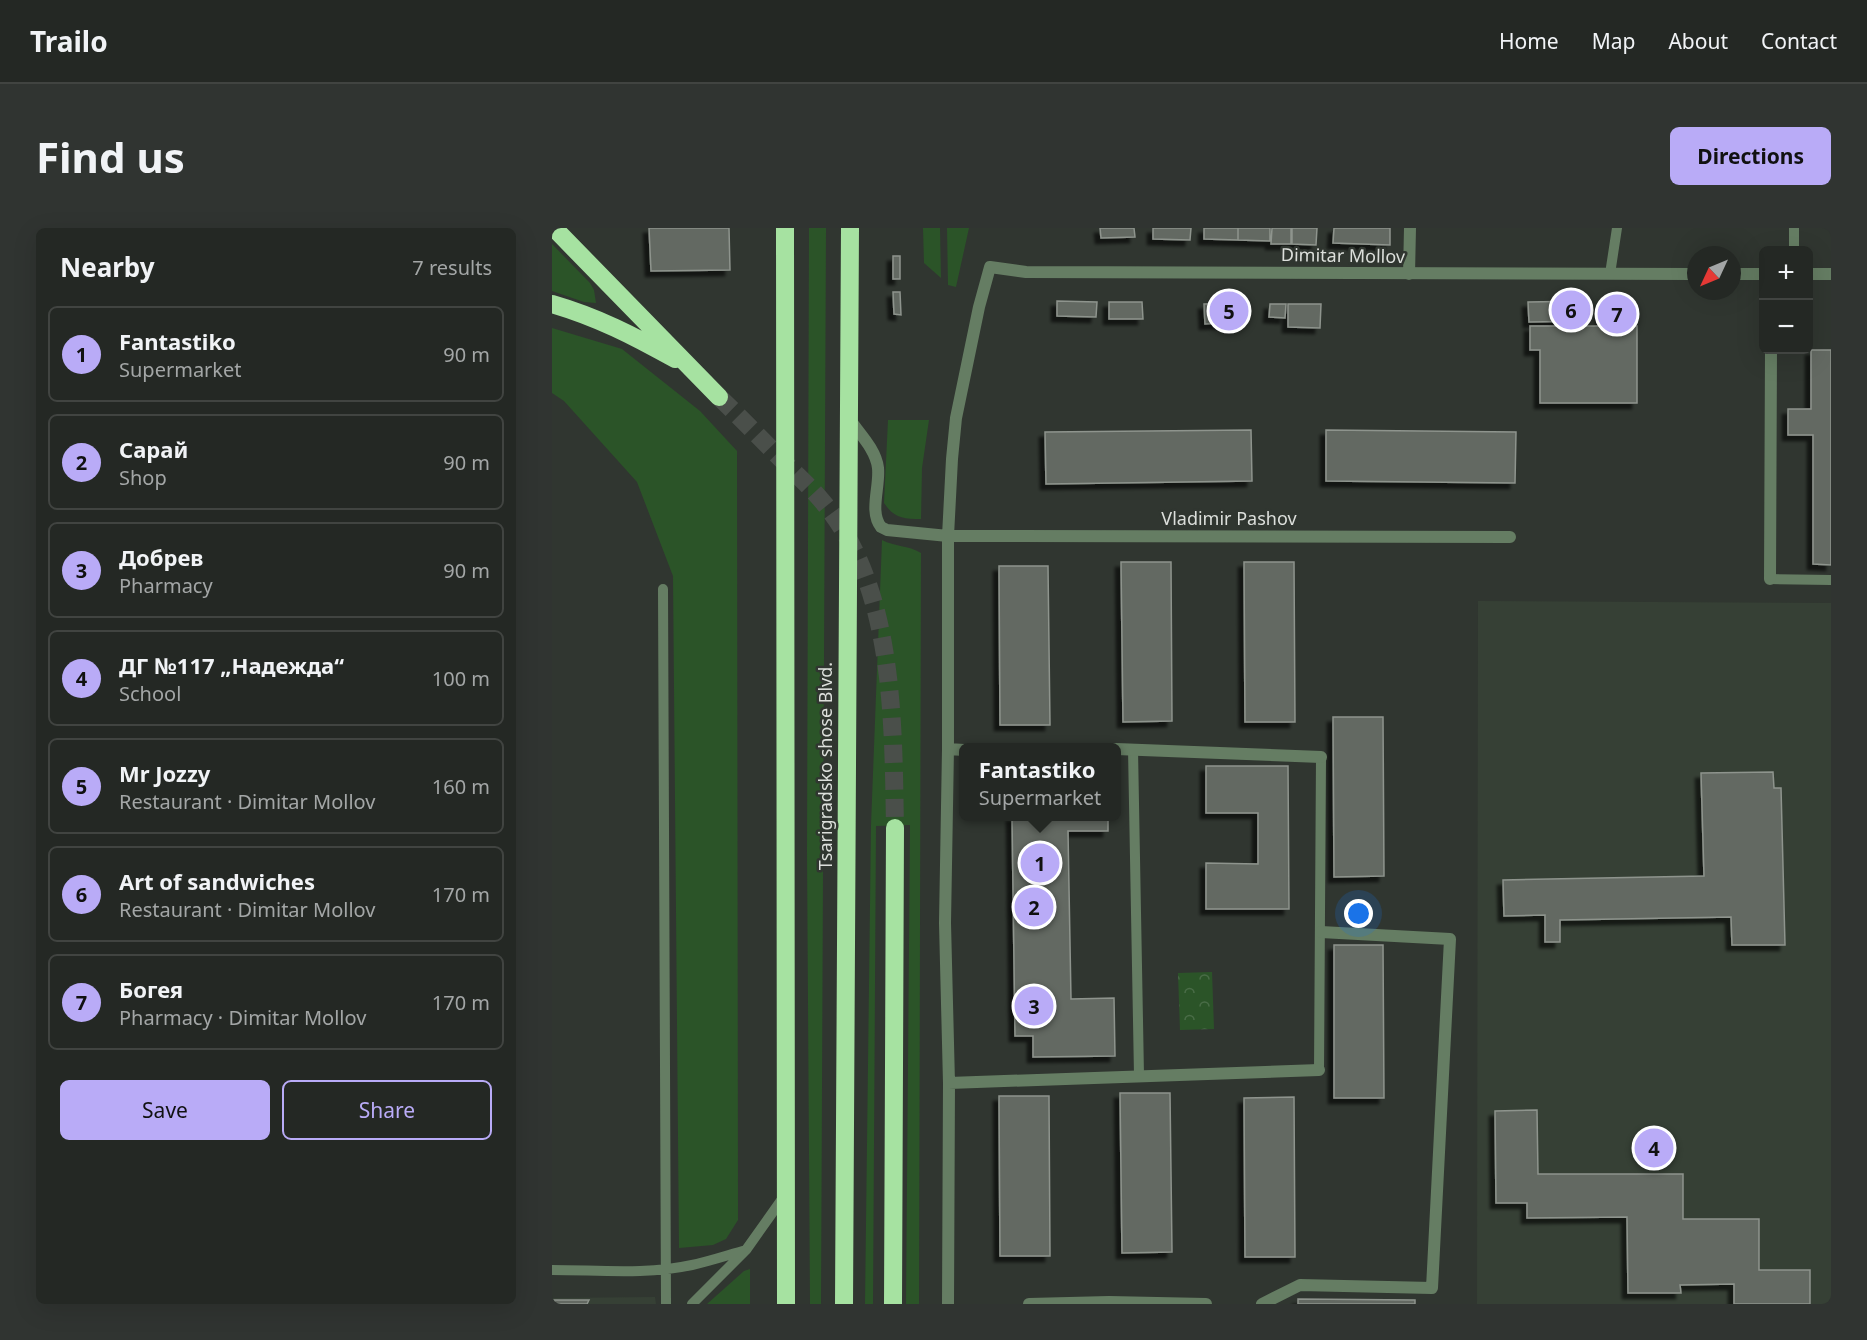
<!DOCTYPE html>
<meta charset="utf-8">
<style>
:root{--surface:#242824;--page:#303431;--text:#f1f3f6;--muted:#a3a6a6;--line:#414441;--accent:#b9abf7}
body{margin:0;font-family:"Noto Sans",sans-serif;background:var(--page);color:var(--text)}
.controls{position:absolute;right:18px;top:18px;display:grid;overflow:hidden;border-radius:9px;box-shadow:0 6px 24px #0002}
.controls button{width:54px;height:54px;display:grid;place-items:center;padding:0;border:0;border-bottom:2px solid var(--line);background:var(--surface);color:var(--text);font:30px sans-serif}
.compass{position:absolute;left:1135px;top:18px;width:54px;height:54px;border-radius:50%;background:var(--surface);box-shadow:0 6px 24px #0002;rotate:226deg}
.you{position:absolute;left:807px;top:686px;width:21px;height:21px;margin:-15px;border:4px solid #fff;border-radius:50%;background:#1a73e8;box-shadow:0 0 0 9px #1a73e833}
.badge{display:grid;place-items:center;width:39px;height:39px;border-radius:50%;background:var(--accent);color:#111;font-size:20px;font-weight:700}
.pin{position:absolute;translate:-50% -50%;border:3px solid #fff;box-shadow:0 2px 6px #0006}
.popup{position:absolute;left:407px;top:515px;width:162px;height:78px;box-sizing:border-box;display:grid;place-content:center;border-radius:9px;background:var(--surface);filter:drop-shadow(0 2px 4px #0005);font-size:20px;white-space:nowrap;color:var(--muted)}
.popup b{font-size:22px;color:var(--text)}
.popup::after{content:'';position:absolute;left:50%;top:100%;margin-left:-12px;border:12px solid transparent;border-top-color:var(--surface)}
.list{margin:0;padding:0;list-style:none}
h2{display:flex;justify-content:space-between;align-items:center;height:78px;margin:0;padding:0 24px;font-size:26px}
h2 small{font-size:20px;font-weight:400;color:var(--muted)}
.list li{display:grid;grid-template-columns:39px 1fr auto;gap:18px;align-items:center;box-sizing:border-box;height:96px;margin:0 12px 12px;padding:0 12px;border:2px solid var(--line);border-radius:9px}
.list b{display:block;font-size:22px;white-space:nowrap}
.list p{margin:0;font-size:20px;white-space:nowrap;color:var(--muted)}
.list em{font-size:20px;font-style:normal;color:var(--muted)}
.actions{display:flex;gap:12px;padding:18px 24px}
.actions a{flex:1;padding:14px 0;border:2px solid var(--accent);border-radius:9px;text-align:center;font-size:21px;color:var(--accent)}
.actions .main{background:var(--accent);color:#111}
.map{position:relative;flex:none;width:1279px;height:1076px;overflow:hidden;border-radius:9px}
header{display:flex;align-items:center;gap:36px;box-sizing:border-box;height:84px;padding:0 30px;background:var(--surface);border-bottom:2px solid var(--line)}
header strong{font-size:28px}
nav{display:flex;gap:33px;margin-inline-start:auto;font-size:21px}
.intro{display:flex;align-items:center;justify-content:space-between;box-sizing:border-box;height:144px;padding:0 36px}
h1{margin:0;font-size:42px}
.button{padding:15px 27px;border-radius:9px;background:var(--accent);color:#111;font-size:21px;font-weight:700}
main{display:flex;gap:36px;padding:0 36px}
aside{flex:1;background:var(--surface);border-radius:9px;box-shadow:0 6px 24px #0002}
.map>svg:first-child{display:block}
.built{fill:#364035}
.grass{fill:#2b5428}
.forest{fill:url(#forest-crowns)}
.building{fill:#636962;stroke:#8e948d;stroke-width:1.5;filter:url(#shadow)}
.lines{fill:none;stroke-linecap:round;stroke-linejoin:round}
.highway-tunnel{stroke:#4a4f4a;stroke-width:18;stroke-dasharray:18 9;stroke-linecap:butt}
.lane{stroke:#657d63;stroke-width:10}
.street{stroke:#657d63;stroke-width:12}
.highway{stroke:#a6e2a1;stroke-width:18}
.labels{text-anchor:middle;dominant-baseline:central;stroke-width:5;stroke-linejoin:round;paint-order:stroke}
.street-label{font-size:18px;fill:#dcdfdb;stroke:#303630}
</style>
<header>
<strong>Trailo</strong>
<nav><a>Home</a><a>Map</a><a>About</a><a>Contact</a></nav>
</header>
<div class="intro"><h1>Find us</h1><a class="button">Directions</a></div>
<main>
<aside>
<h2>Nearby<small>7 results</small></h2>
<ul class="list">
<li><span class="badge">1</span><div><b>Fantastiko</b><p>Supermarket</p></div><em>90 m</em></li>
<li><span class="badge">2</span><div><b>Сарай</b><p>Shop</p></div><em>90 m</em></li>
<li><span class="badge">3</span><div><b>Добрев</b><p>Pharmacy</p></div><em>90 m</em></li>
<li><span class="badge">4</span><div><b>ДГ №117 „Надежда“</b><p>School</p></div><em>100 m</em></li>
<li><span class="badge">5</span><div><b>Mr Jozzy</b><p>Restaurant · Dimitar Mollov</p></div><em>160 m</em></li>
<li><span class="badge">6</span><div><b>Art of sandwiches</b><p>Restaurant · Dimitar Mollov</p></div><em>170 m</em></li>
<li><span class="badge">7</span><div><b>Богея</b><p>Pharmacy · Dimitar Mollov</p></div><em>170 m</em></li>
</ul>
<div class="actions"><a class="main">Save</a><a>Share</a></div>
</aside>
<div class="map">
<svg width="1279" height="1076" viewBox="0 0 1279 1076">
<defs>
<pattern id="forest-crowns" width="20" height="18" patternUnits="userSpaceOnUse" patternTransform="scale(1.5)"><rect width="20" height="18" fill="#2b5428"/><path d="M2 6a3 3 0 1 1 6 0M12 15a3 3 0 1 1 6 0" fill="none" stroke="#496c47"/></pattern>
<filter id="shadow"><feDropShadow dx="-5.5" dy="5.5" stdDeviation="1.5" flood-color="#0009"/></filter>
</defs>
<rect width="100%" height="100%" fill="#303630"/>
<path class="built" d="M926,373L1279,375V1076H925Z
M103,1069L104,1076H0V1070Z"/>
<path class="grass" d="M257,0H274L269,1076H258L255,624Z
M371,0H388L389,50L372,35Z
M395,0H417L404,59L396,57Z
M0,16L38,55L42,62L44,75L32,74L0,63Z
M0,100L70,121L148,183L185,223L186,992L174,1011L161,1017L127,1020L121,348L85,254L12,173L0,165Z
M336,192H377L370,240L369,291C351,291 342,290 332,275Z
M330,312C343,319 356,317 369,325L367,1076H354L358,597L324,598L321,1076H313L319,597Z
M198,1041V1076H155L192,1043Z"/>
<path class="forest" d="M660,744L662,801L628,802L626,745Z"/>
<path class="building" d="M97,0H177L178,42L99,43Z
M548,0H582L583,9L549,10Z
M601,0H639L638,12L601,11Z
M652,0H686V12L652,11Z
M686,0H718V13L686,12Z
M720,0H739V16H719Z
M740,0H765L764,17L740,16Z
M782,0H838V17L781,15Z
M341,28H348V51H341Z
M341,64H348L349,87L342,86Z
M505,73L545,74L544,89L505,88Z
M1036,73L1037,93L977,94L976,74Z
M557,74H590L591,91H557Z
M1083,74L1084,94L1050,95L1049,75Z
M687,75L688,94L653,96L652,76Z
M718,76H734L733,90L717,89Z
M736,76H769L768,100L736,99Z
M978,98H1085V175H988V122H978Z
M1259,122H1279V337L1261,336V207H1236V181H1259Z
M699,202L700,253L494,256L493,204Z
M774,202L964,204L963,255L774,253Z
M569,334H619L620,493L571,494Z
M692,334H742L743,494H693Z
M447,338H496L498,497H448Z
M781,489H831L832,648L782,649Z
M654,538H736L737,681H654V635L706,636V585H654Z
M1221,544L1222,560H1229L1233,717H1180L1179,689L1008,692V714H993V687L952,688L951,652L1152,648L1149,545Z
M460,588H556V603H516L519,771L562,770L563,828L481,829V808H463Z
M782,717H831L832,870H782Z
M568,865H618L620,1024L570,1025Z
M447,868H497L498,1028H448Z
M742,869L743,1029H693L692,870Z
M985,882L986,946H1131V991H1207V1042H1258V1076H1182V1056L1128,1057L1129,1065H1076L1075,989L975,990V975H944L943,883Z
M746,1071L863,1072V1076H746Z
M0,1072H37L35,1076H0Z"/>
<g class="lines">
<path class="highway-tunnel" d="M167,169C191,192 214,216 238,240C249,251 260,261 270,273C343,358 341,493 343,600"/>
<path class="lane" d="M1242,0V22
M1058,46L1065,0
M1218,351L1279,352
M111,361L114,1076
M581,521L587,847
M767,842L769,529
M0,1042C46,1042 95,1047 140,1037C158,1033 176,1027 194,1022
M140,1076L194,1022L233,967"/>
<path class="street" d="M857,46L858,0
M1180,46H1212
M1256,46H1279
M298,192C308,206 324,222 326,240C328,259 317,284 329,299L335,302L396,308L958,309
M1218,351L1219,122
M396,521L412,522
M564,521L769,529
M397,855L767,842
M396,1076L397,855L393,695L396,521V308L400,231L404,190L427,79L438,39L474,44L1144,46
M477,1076L557,1074L654,1076
M710,1076L748,1057L880,1060L898,711L769,704"/>
<path class="highway" d="M2,0L167,169
M233,0L234,1076
M0,76C45,89 82,108 123,131
M292,1076L298,0
M341,1076L343,600"/>
</g>
<g class="labels">
<g class="street-label">
<text transform="translate(791 27) rotate(1)">Dimitar Mollov</text>
<text x="677" y="290">Vladimir Pashov</text>
<text transform="translate(273 538) rotate(-90)">Tsarigradsko shose Blvd.</text>
</g>
</g>
</svg>
<div class="controls">
<button>+</button>
<button>−</button>
</div>
<svg class="compass" viewBox="-18 -18 36 36"><path d="M0-13l5 13h-10z" fill="#e53935"/><path d="M0 13l5-13h-10z" fill="#a3a6a6"/></svg>
<div class="you"></div>
<div class="pin badge" style="left:488px;top:635px">1</div>
<div class="popup"><b>Fantastiko</b>Supermarket</div>
<div class="pin badge" style="left:482px;top:679px">2</div>
<div class="pin badge" style="left:482px;top:778px">3</div>
<div class="pin badge" style="left:1102px;top:920px">4</div>
<div class="pin badge" style="left:677px;top:83px">5</div>
<div class="pin badge" style="left:1019px;top:82px">6</div>
<div class="pin badge" style="left:1065px;top:86px">7</div>
</div>
</main>
